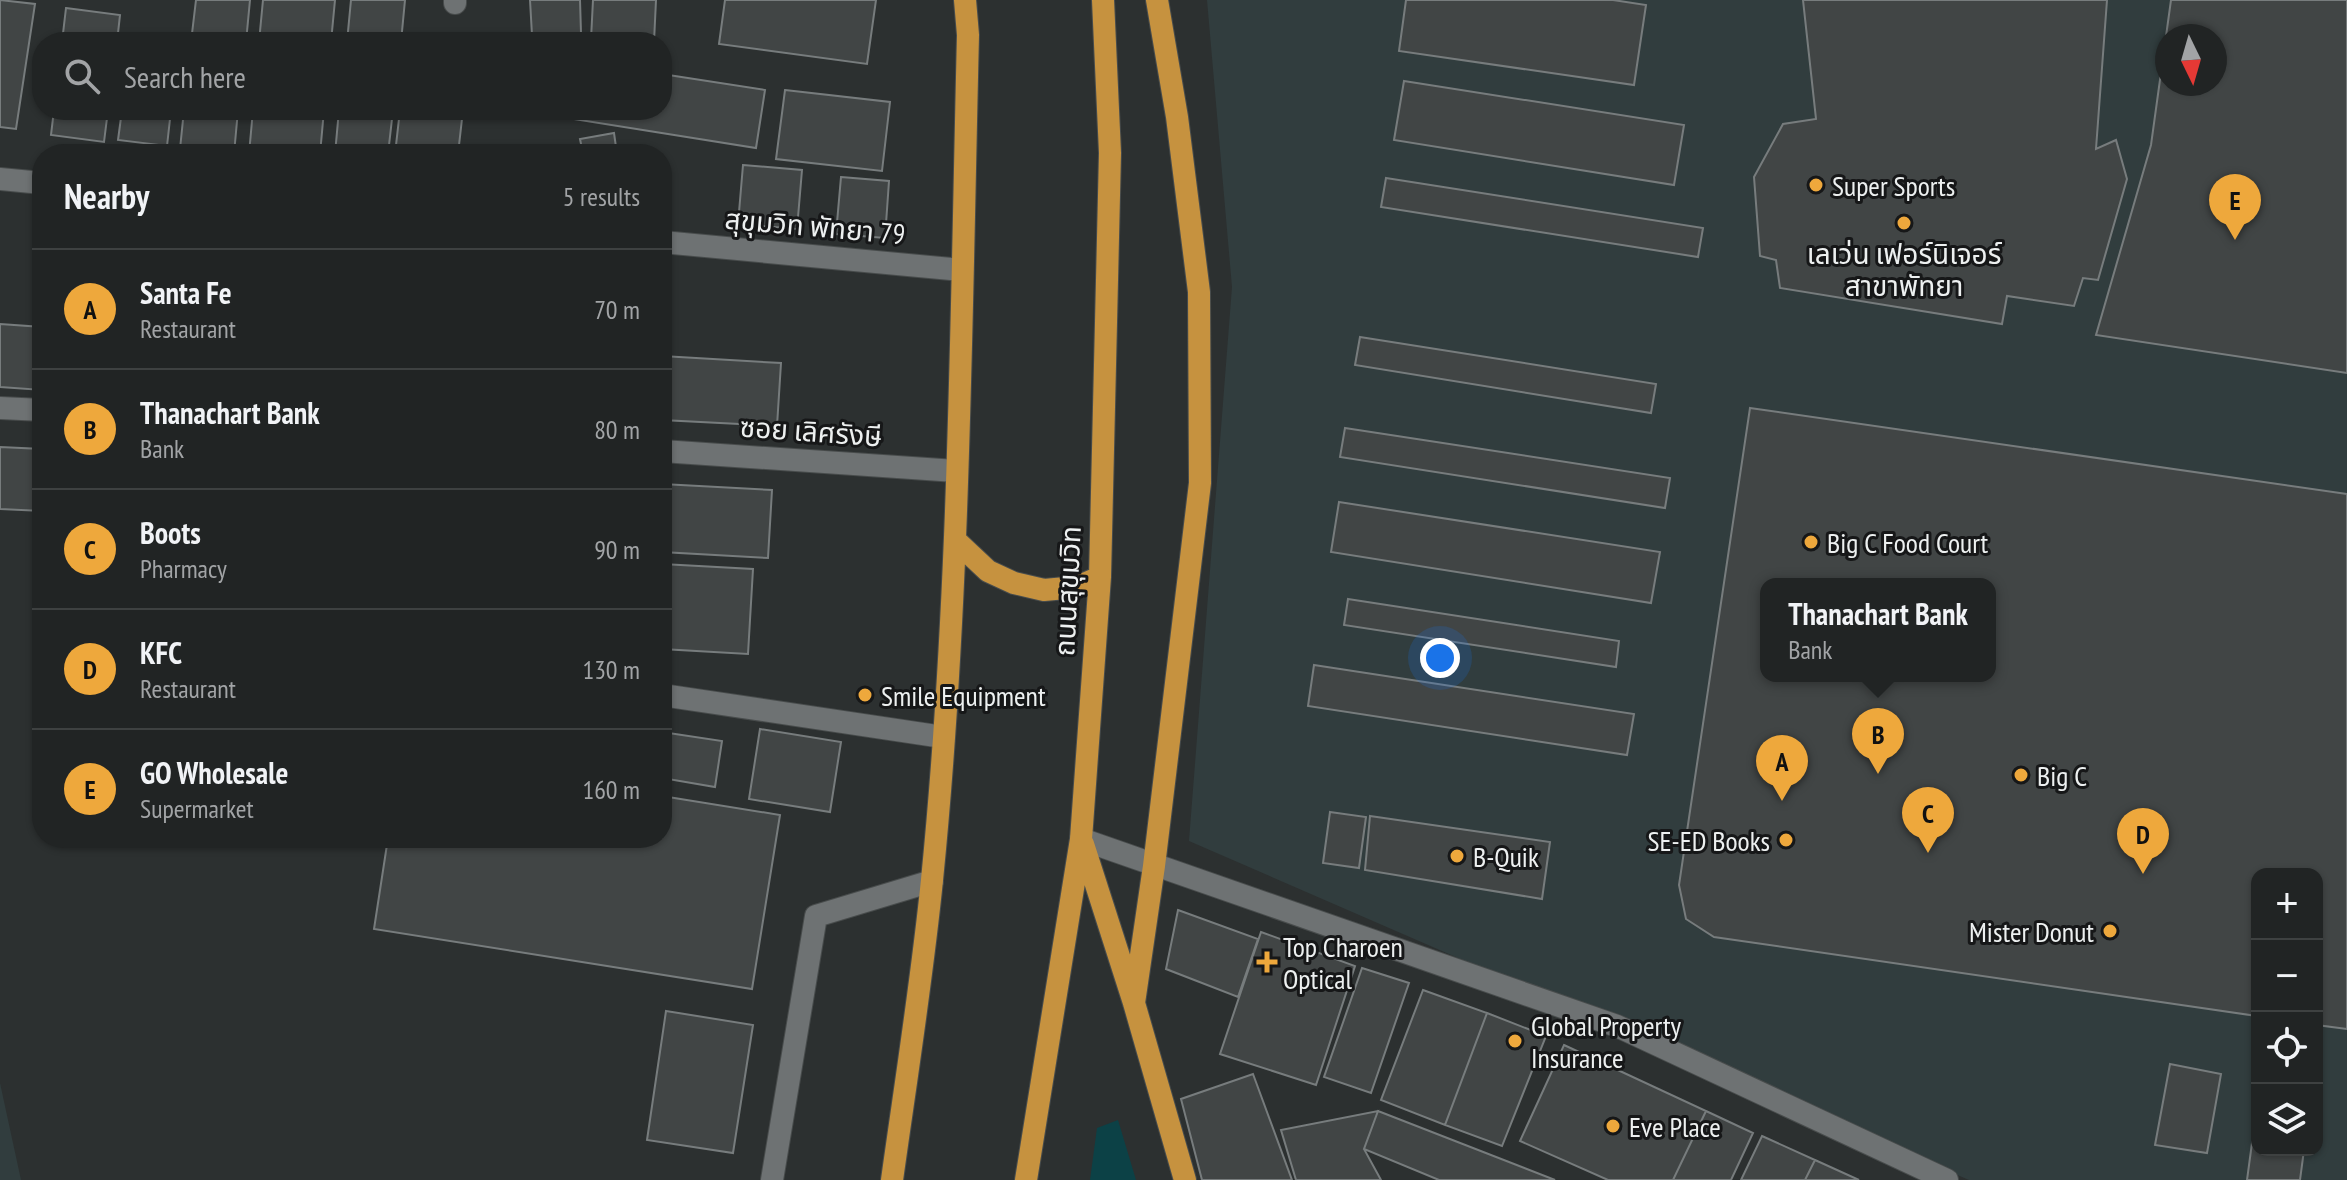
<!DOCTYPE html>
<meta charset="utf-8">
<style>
:root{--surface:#212424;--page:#2d3031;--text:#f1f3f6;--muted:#a2a4a6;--line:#3e4141;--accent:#eea83c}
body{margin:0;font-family:"PT Sans Narrow","Noto Sans Thai",sans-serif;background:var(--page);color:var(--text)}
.controls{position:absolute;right:24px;bottom:24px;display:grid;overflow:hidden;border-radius:16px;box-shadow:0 2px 6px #0004}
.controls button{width:72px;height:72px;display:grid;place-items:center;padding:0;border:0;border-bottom:2px solid var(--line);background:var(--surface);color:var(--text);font:40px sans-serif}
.compass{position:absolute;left:2155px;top:24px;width:72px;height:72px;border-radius:50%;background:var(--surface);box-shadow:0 2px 6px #0004;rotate:175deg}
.you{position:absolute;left:1440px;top:658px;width:28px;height:28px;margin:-20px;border:6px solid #fff;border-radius:50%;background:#1a73e8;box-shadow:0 0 0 12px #1a73e833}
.badge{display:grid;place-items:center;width:52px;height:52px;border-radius:50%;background:var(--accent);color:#111;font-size:26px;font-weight:700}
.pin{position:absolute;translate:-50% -66px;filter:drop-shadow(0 2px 4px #0008)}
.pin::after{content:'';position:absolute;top:42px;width:28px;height:24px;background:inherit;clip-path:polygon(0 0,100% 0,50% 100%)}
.popup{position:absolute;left:1760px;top:578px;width:236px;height:104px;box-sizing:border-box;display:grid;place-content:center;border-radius:16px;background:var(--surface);filter:drop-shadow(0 2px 6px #0005);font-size:26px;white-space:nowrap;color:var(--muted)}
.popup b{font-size:30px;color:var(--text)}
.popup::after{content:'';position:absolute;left:50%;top:100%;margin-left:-16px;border:16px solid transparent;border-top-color:var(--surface)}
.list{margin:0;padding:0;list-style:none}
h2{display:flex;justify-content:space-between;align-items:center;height:104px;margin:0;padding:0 32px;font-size:34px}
h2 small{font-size:26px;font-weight:400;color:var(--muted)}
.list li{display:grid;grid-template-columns:52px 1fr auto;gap:24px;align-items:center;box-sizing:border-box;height:120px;padding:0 32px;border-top:2px solid var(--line)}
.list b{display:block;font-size:30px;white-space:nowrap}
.list p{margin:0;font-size:26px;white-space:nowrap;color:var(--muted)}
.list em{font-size:26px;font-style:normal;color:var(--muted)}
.icon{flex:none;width:44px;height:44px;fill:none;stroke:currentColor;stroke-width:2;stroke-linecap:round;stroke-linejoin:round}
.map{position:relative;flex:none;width:2347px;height:1180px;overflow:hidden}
.search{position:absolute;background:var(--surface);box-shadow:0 2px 6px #0004;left:32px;top:32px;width:640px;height:88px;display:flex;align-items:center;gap:20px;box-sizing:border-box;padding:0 28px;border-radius:32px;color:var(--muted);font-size:30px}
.panel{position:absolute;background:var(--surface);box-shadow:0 2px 6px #0004;left:32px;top:144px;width:640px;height:704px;border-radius:32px}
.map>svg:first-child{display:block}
.built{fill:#313d3e;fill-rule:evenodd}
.green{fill:#0c4146}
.building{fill:#414545;stroke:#777c7d;stroke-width:2;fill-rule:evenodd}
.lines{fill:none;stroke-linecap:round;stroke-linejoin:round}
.service-casing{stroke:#484c4c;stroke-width:24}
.minor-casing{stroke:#484c4c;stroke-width:24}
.trunk-casing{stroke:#484c4c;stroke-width:24}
.service{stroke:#6e7273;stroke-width:22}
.minor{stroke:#6e7273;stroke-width:22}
.trunk{stroke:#c6923f;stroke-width:22}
.poi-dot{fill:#eea83c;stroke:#161718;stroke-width:3}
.labels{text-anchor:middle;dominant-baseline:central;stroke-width:6;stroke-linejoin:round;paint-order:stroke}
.poi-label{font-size:28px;fill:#edf0f0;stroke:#161718;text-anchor:start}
.street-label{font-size:28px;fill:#edf0f0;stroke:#161718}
</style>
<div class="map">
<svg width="2347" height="1180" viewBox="0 0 2347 1180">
<rect width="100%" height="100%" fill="#2c3030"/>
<path class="built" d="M1207,0H2347V1180H1969L1189,841L1232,287ZM2167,36H2215V84H2167ZM1766,584H1990V676H1766ZM2257,874H2317V1150H2257Z
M0,1083L21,1180H0Z"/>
<path class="green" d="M1118,1120L1136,1180H1090L1097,1128Z"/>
<path class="building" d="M0,0L35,4L16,129L0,127Z
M196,0H250L246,42H191Z
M263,0H335L331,42H259Z
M351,0H405L401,42H347Z
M530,0H580L581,33L532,35Z
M593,0H656L654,42L591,39Z
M725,0H876L867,64L719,44Z
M1406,0H1613L1646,5L1634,85L1399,51Z
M1803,0H2107L2096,149L2116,140L2127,179L2098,280L2083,278L2074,306L2007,296L2002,324L1780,288L1776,260L1760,256L1754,177L1783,124L1816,119Z
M2171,0H2347V373L2096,335L2151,145ZM2167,36H2215V84H2167Z
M66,8L120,15L117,42H62Z
M662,74L765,90L756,148L561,117L562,110H662Z
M1404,81L1684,125L1674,185L1394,140Z
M785,90L890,102L882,171L776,159Z
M54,110H108L104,142L51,135Z
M122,110H171L167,146L118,140Z
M184,110H238L234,154L180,149Z
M253,110H324L320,154H249Z
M339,110H393L388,154H335Z
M400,110H463L458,154H395Z
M614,133L617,154H583L580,139Z
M743,165L802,170L797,229L738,224Z
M841,177L889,181L885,238L836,234Z
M1386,178L1703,228L1698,257L1381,207Z
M0,324L42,327V390L0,387Z
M1360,337L1656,384L1651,413L1355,365Z
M662,356L781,363L777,426L662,420Z
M1750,408L2347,494V1029L2317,1025V874H2257V1016L1714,937L1686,919L1679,885ZM1766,584H1990V676H1766Z
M1345,428L1670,478L1665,508L1340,457Z
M0,447L42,449V511L0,509Z
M662,484L772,490L768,558L662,552Z
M1339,502L1660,552L1651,603L1331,552Z
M662,564L753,569L748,654L662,649Z
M1348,599L1619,641L1616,667L1344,625Z
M1314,665L1634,714L1627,755L1308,706Z
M760,729L841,742L830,812L749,799Z
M662,732L722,741L715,787L662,778Z
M662,796L780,815L752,989L374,929L388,838H662Z
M1330,812L1366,817L1359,868L1323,863Z
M1370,816L1550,842L1542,899L1365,870Z
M1178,910L1258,939L1238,997L1166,969Z
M1261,932L1355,966L1316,1085L1220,1054Z
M1362,968L1409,983L1371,1093L1324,1077Z
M1423,990L1487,1013L1445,1125L1381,1100Z
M666,1011L753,1025L733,1153L647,1140Z
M1487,1013L1546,1036L1502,1146L1445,1125Z
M1564,1045L1706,1111L1673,1180H1608L1520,1141Z
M2170,1064L2221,1074L2207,1153L2155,1145Z
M1253,1074L1292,1180H1202L1181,1099Z
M2257,1106V1150H2304L2300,1180H2247Z
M1378,1111L1364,1149L1381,1180H1296L1281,1130Z
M1378,1111L1555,1180H1439L1364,1149Z
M1706,1111L1753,1133L1731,1180H1673Z
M1762,1136L1815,1160L1805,1180H1741Z
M1815,1160L1859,1180H1805Z"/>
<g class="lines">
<defs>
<path id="service" d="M772,1180L816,916L932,881"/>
<path id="minor" d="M455,0V3
M0,179L42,183
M662,242L962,270
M0,408L42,410
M662,451L956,471
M662,695L943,737
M1081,839L1617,1026L1947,1180"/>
<path id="trunk" d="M955,540L988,571L1014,583L1044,590L1077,587L1100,577
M1083,844L1134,1003L1185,1180
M1134,1003L1154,866L1200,483L1199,292L1177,117L1157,0
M892,1180C906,1080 922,980 932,880C960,600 961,317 968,35L965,0
M1026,1180L1081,839L1100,577L1110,153L1103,0"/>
</defs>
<use href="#service" class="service-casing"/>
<use href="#minor" class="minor-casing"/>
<use href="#trunk" class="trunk-casing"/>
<use href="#service" class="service"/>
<use href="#minor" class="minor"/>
<use href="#trunk" class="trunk"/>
</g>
<g class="poi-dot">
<circle cx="1816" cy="185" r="8"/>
<circle cx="1904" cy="223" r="8"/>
<circle cx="1811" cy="542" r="8"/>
<circle cx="865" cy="695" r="8"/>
<circle cx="2021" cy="775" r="8"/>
<circle cx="1786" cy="840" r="8"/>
<circle cx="1457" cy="856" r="8"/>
<circle cx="2110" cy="931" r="8"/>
<path d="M1263 950h8v8h8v8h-8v8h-8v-8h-8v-8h8z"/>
<circle cx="1515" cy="1041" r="8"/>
<circle cx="1613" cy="1126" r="8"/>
</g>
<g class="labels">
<g class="poi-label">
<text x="1832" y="185">Super Sports</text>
<text x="1904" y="253" text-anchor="middle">เลเว่น เฟอร์นิเจอร์<tspan x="1904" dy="32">สาขาพัทยา</tspan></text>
<text x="1827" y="542">Big C Food Court</text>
<text x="881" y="695">Smile Equipment</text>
<text x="2037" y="775">Big C</text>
<text x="1770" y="840" text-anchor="end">SE-ED Books</text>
<text x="1473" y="856">B-Quik</text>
<text x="2094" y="931" text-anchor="end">Mister Donut</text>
<text x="1283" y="946">Top Charoen<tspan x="1283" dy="32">Optical</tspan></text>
<text x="1531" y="1025">Global Property<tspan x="1531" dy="32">Insurance</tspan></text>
<text x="1629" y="1126">Eve Place</text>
</g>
<g class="street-label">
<text transform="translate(815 226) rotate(5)">สุขุมวิท พัทยา 79</text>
<text transform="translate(811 431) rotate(4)">ซอย เลิศรังษี</text>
<text transform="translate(1067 591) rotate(-87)">ถนนสุขุมวิท</text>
</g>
</g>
</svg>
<div class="controls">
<button>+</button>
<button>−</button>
<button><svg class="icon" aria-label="locate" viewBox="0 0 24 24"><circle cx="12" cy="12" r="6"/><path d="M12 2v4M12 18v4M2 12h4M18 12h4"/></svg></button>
<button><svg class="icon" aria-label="layers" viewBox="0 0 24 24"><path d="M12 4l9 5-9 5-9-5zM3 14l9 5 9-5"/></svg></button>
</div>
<svg class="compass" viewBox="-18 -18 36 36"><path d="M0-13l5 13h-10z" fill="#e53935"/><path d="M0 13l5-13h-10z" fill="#a2a4a6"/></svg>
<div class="you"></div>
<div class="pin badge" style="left:1782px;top:801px">A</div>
<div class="pin badge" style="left:1878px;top:774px">B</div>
<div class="popup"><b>Thanachart Bank</b>Bank</div>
<div class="pin badge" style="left:1928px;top:853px">C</div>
<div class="pin badge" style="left:2143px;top:874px">D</div>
<div class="pin badge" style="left:2235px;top:240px">E</div>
<div class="search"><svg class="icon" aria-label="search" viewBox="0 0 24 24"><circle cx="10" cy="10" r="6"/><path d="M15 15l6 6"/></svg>Search here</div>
<section class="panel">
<h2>Nearby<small>5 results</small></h2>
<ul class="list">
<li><span class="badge">A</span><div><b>Santa Fe</b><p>Restaurant</p></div><em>70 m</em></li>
<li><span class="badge">B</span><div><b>Thanachart Bank</b><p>Bank</p></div><em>80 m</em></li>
<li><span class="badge">C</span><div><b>Boots</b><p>Pharmacy</p></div><em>90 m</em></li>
<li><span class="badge">D</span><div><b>KFC</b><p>Restaurant</p></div><em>130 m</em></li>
<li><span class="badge">E</span><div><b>GO Wholesale</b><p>Supermarket</p></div><em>160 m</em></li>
</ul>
</section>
</div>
